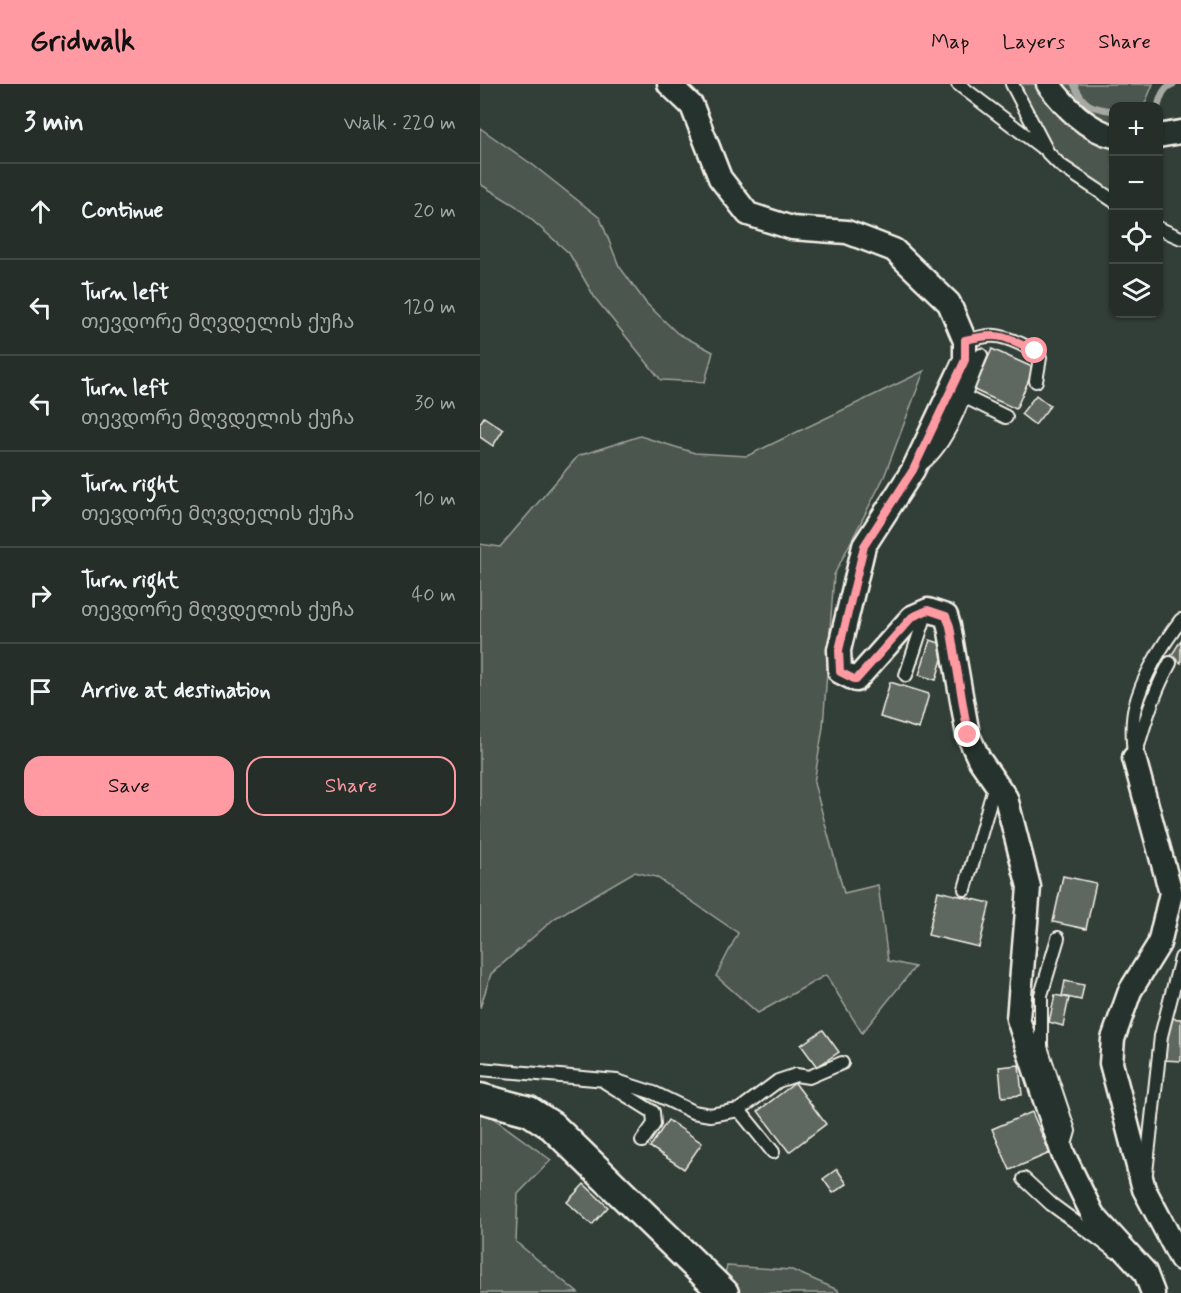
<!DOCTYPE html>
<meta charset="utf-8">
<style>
:root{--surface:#262e2a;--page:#2e3632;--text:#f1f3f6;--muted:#a4a8a8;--line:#424a47;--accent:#ff9aa2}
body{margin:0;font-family:Mynerve,"Noto Sans Georgian",sans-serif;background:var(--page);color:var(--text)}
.controls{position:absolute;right:18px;top:18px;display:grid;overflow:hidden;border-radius:12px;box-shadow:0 2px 4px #0004}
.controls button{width:54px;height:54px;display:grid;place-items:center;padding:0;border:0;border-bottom:2px solid var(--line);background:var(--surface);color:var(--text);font:30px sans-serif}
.stop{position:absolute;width:18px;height:18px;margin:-14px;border:4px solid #ff9aa2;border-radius:50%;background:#fff}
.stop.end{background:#ff9aa2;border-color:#fff;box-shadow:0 2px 6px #0008}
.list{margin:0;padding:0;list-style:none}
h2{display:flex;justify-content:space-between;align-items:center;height:78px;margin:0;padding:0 24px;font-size:26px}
h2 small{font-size:20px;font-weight:400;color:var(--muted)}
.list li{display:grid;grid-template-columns:39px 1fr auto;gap:18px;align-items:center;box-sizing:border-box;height:96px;padding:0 24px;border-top:2px solid var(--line)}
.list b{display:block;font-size:22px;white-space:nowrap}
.list p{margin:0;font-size:20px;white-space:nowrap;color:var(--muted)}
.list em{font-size:20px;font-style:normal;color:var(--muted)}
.actions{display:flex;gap:12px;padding:18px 24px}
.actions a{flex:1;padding:14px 0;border:2px solid var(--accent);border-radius:18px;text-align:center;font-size:21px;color:var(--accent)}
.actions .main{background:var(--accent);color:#111}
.icon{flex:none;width:33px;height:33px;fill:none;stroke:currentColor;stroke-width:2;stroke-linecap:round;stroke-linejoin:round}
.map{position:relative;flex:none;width:701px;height:1209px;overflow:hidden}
header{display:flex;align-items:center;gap:36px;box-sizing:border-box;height:84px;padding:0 30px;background:var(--accent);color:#111}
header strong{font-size:28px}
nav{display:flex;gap:33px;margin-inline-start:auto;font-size:21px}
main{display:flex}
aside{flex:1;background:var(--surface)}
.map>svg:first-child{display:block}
.green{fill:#4c564f;stroke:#a0a49c;stroke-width:1.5}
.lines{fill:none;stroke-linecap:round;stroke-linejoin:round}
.stream{stroke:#a6a9a1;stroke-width:7}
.building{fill:#5f6861;stroke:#f4f1e8;stroke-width:1.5}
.service-casing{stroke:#f4f1e8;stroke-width:16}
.minor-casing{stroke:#f4f1e8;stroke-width:27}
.tertiary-casing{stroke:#f4f1e8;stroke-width:33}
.service{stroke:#26332d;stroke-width:12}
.minor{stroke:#26332d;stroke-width:22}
.tertiary{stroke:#26332d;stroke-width:28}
.route{stroke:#ff9aa2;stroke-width:8}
</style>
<header>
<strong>Gridwalk</strong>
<nav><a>Map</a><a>Layers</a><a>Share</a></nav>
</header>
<main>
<aside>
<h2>3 min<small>Walk · 220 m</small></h2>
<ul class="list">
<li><svg class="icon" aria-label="ahead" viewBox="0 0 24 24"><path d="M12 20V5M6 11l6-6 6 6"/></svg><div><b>Continue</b></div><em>20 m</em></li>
<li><svg class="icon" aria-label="left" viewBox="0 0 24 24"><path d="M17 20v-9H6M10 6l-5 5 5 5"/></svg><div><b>Turn left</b><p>თევდორე მღვდელის ქუჩა</p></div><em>120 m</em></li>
<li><svg class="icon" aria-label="left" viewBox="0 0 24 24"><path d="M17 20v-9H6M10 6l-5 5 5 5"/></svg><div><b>Turn left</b><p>თევდორე მღვდელის ქუჩა</p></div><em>30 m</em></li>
<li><svg class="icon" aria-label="right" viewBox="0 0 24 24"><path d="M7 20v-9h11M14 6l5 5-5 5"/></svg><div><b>Turn right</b><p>თევდორე მღვდელის ქუჩა</p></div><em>10 m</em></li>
<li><svg class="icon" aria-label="right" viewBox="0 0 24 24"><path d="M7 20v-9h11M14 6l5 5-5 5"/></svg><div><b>Turn right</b><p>თევდორე მღვდელის ქუჩა</p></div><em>40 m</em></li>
<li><svg class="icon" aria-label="arrive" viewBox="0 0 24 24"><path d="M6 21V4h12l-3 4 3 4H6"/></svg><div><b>Arrive at destination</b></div></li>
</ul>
<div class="actions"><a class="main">Save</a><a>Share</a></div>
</aside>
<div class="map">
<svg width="701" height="1209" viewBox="0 0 701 1209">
<rect width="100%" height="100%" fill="#323e38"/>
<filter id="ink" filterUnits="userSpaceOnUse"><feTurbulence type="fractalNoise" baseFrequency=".0167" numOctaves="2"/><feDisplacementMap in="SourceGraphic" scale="12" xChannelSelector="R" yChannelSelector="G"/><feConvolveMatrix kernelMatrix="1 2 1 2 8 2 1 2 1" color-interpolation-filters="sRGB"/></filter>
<g filter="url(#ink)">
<path class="green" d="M536,0H673L664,22H634L633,110L599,91L556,54Z
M0,44L53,81L120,134L139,182L166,219L197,249L233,268L225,298L181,296L115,214L89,169L36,122L0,100Z
M444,287L404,393L354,491L343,643L334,699L364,809L398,801L408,877L435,883L382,949L346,891L278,929L236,892L258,849L176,793L154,788L75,834L11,890L0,924V460L20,463L98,372L160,352L215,369L267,372Z
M0,1028L9,1031L71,1076L38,1110L36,1158L98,1209H0Z
M247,1182L312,1186L358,1206L359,1209H240Z"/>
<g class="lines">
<path class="stream" d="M594,0C603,22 611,24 634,27
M678,22C681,12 683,4 693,0"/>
</g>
<path class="building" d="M512,265L554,284L536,325L494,306Z
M556,311L570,322L555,341L541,330Z
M4,333L23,346L13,362L0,353V339Z
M450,556L466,561L456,596L439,591Z
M701,556V579L691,572Z
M410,598L449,610L439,645L400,633Z
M583,792L616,799L606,845L573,838Z
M458,807L510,819L499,863L448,851Z
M585,897L604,901L601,916L582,912Z
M575,911L589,914L583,942L569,938Z
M685,934L701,935V977L682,976Z
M343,946L359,968L337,983L321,961Z
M539,981L542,1011L522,1013L519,983Z
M315,999L346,1040L309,1068L278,1027Z
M552,1028L570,1069L530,1086L512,1045Z
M188,1036L222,1059L204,1085L170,1063Z
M357,1085L367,1100L353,1109L343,1095Z
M104,1100L128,1123L112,1141L87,1118Z"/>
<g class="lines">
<defs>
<path id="service" d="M478,0L561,63
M532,0L568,69L580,81L634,117
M678,144L701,154
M485,257C510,250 517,249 541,260C549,264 555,267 560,274L556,297
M483,312L526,333
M440,381C469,363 487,303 501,271
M426,591L447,527
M658,662C666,633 675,606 690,579
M654,674C653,658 651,639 655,623C662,594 683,559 701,536
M485,805L515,700
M578,854L561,911V963L589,1047L584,1064
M0,985L137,997L174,1009L213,1028L230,1031L259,1026L298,997L316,991L329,993L362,979
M125,998L173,1028L174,1040L162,1057
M259,1026L293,1068
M666,1089L681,952L701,874
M544,1095L571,1120L635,1167"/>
<path id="minor" d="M189,0L212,22L240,94L268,130L312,144L367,148L414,166L469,219L485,257V276L433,386L384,462L359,566L360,588L376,596L432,533L448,526L466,532L469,542L488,651L499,675L526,714L549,803L538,935L583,1070L613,1131L665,1188L673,1209
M568,0C584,21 606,46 634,52
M678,52L701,48
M654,674L691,809L679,860L650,907L633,955L631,979L664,1105L701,1175"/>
<path id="tertiary" d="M0,1014L49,1027L72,1042L244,1209"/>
</defs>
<use href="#service" class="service-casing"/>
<use href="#minor" class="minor-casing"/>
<use href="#tertiary" class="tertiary-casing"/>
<use href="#service" class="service"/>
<use href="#minor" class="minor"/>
<use href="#tertiary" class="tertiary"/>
</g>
</g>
<g class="lines" filter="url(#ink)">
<path class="route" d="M488,651L470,542L466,532L448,526L432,533L376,596L360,588L359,566L384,462L433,386L485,276V256C520,248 524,252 555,267"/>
</g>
</svg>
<div class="controls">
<button>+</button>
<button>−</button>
<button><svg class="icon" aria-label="locate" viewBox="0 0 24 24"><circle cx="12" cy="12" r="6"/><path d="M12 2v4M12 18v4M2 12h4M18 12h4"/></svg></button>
<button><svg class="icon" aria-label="layers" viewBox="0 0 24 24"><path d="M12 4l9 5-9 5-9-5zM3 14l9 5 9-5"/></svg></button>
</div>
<div class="stop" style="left:555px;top:267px"></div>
<div class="stop end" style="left:488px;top:651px"></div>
</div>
</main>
